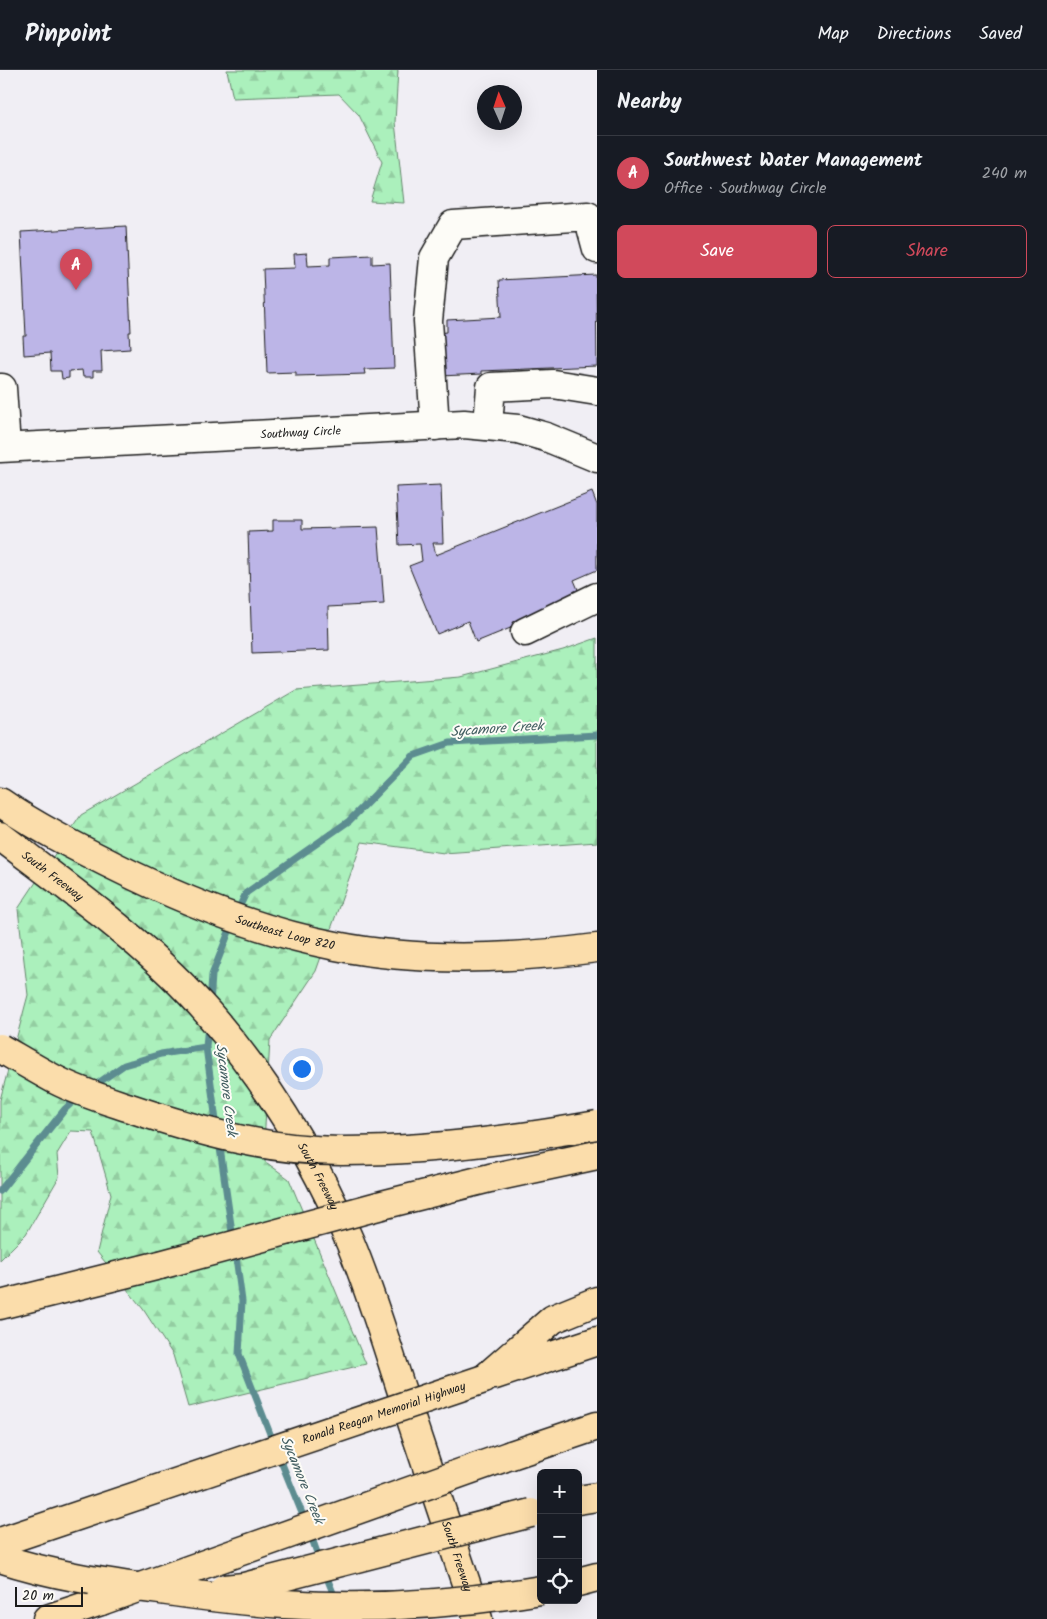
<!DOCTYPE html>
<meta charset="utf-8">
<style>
:root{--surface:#171b24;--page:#20242c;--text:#f1f3f6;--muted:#9ea1a6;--line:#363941;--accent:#d1495b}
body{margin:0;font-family:Kalam,sans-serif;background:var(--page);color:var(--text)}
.controls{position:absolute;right:15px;bottom:15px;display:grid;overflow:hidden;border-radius:8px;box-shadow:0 5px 20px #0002}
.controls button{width:45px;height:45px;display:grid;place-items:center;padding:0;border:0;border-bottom:1px solid var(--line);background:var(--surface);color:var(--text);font:25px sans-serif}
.compass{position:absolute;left:477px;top:15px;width:45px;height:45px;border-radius:50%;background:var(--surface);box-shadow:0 5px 20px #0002;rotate:357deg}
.scale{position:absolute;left:15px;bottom:12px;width:68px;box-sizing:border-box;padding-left:5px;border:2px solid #1c1c1c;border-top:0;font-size:14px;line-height:18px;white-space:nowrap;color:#1c1c1c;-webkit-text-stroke:4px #fdfcf7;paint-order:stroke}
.you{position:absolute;left:301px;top:998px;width:18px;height:18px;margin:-12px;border:4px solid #fff;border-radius:50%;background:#1a73e8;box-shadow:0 0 0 8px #1a73e833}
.badge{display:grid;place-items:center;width:32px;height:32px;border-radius:50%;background:var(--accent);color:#fff;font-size:16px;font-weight:700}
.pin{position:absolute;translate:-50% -41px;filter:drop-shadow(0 1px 2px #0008)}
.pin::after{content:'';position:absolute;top:26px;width:18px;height:15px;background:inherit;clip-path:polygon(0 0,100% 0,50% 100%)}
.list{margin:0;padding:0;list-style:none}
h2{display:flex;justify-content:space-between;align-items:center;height:65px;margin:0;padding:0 20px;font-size:21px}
h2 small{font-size:16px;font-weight:400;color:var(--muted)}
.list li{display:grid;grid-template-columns:32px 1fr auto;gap:15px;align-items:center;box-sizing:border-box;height:75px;padding:0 20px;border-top:1px solid var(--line)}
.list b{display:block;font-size:19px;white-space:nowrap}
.list p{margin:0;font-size:16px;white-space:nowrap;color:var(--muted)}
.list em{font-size:16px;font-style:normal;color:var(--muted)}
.actions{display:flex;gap:10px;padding:15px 20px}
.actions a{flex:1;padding:11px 0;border:1px solid var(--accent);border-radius:8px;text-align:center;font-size:18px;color:var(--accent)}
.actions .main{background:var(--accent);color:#fff}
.icon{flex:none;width:28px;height:28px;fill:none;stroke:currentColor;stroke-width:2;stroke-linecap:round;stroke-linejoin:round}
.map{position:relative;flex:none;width:597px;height:1549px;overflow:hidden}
header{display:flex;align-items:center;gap:30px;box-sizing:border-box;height:70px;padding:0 25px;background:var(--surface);border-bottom:1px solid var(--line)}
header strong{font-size:24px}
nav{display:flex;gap:28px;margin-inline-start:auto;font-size:18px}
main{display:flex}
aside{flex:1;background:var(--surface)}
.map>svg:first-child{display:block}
.forest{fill:url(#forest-firs);stroke:#64866c}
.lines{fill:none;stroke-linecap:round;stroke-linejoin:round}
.stream{stroke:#5b8c90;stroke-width:7}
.building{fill:#bcb5e7;stroke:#1c1c1c}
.minor-casing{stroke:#1c1c1c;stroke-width:31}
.major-casing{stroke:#1c1c1c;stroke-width:31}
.highway-casing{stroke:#1c1c1c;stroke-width:31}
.minor{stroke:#fdfcf7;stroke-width:28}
.major{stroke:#fbddab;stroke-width:28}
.highway{stroke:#fbddab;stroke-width:28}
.highway-bridge-casing{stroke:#1c1c1c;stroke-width:31;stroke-linecap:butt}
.highway-bridge{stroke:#fbddab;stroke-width:28}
.labels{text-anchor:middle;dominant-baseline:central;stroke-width:4;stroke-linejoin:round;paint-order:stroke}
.street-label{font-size:12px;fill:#1c1c1c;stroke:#fdfcf7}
.water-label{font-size:14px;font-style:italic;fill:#415d60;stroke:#fdfcf7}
</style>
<header>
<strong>Pinpoint</strong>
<nav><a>Map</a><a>Directions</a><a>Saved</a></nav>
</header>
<main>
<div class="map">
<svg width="597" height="1549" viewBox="0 0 597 1549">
<defs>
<pattern id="forest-firs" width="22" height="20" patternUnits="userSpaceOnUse" patternTransform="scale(1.25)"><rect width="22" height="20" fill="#abf0bc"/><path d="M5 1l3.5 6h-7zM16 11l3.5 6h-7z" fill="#93cda1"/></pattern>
</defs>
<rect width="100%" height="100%" fill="#f0eef4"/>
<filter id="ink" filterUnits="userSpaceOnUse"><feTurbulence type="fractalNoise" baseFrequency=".02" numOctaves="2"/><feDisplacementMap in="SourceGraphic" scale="10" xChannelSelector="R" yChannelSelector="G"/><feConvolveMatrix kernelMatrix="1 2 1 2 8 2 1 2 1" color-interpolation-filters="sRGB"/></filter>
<g filter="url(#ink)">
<path class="forest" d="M227,0H398L395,52L404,133L370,131L382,92L359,45L339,24L233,28Z
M597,568V772L444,783L362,772L316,901L270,970L263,1090L289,1109L366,1294L188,1337L173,1285L143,1239L97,1182L111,1124L93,1062L71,1061L57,1084L59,1107L26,1164L0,1190V1030L28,925L18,839L81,745L296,620L461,607L563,580Z"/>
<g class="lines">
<path class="stream" d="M236,844L246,823L349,751L413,686L450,673L597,665
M210,934L212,905L232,854
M208,954L206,977L217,1058
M91,1018L124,995L161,984L206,977
M219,1071L233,1169
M0,1121L65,1039L78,1027
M235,1180L242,1231L239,1284L274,1374
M278,1384L306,1453
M310,1463L320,1491
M325,1503L336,1530"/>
</g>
<path class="building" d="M126,156L131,262H129L130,279L101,281L102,301H93V307H83L82,300L69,301V308L62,309L61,301H51L50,283L24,285L23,266H26L21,162Z
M307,183L308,196L330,195V187L372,185V194L390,193L394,298L364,299L365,304L296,306V302L267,303L263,199L295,198L294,184Z
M596,205L597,296L481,301V304L441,306L439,263L447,262V250L501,247L499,210Z
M441,415L443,473H433L436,485L592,422L597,435V500L574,510L582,529L476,572L468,551L437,564L409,496L422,491L420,474L399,475L396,417Z
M273,450H302V459L378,457L384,534L328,537L329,580L252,583L248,462L273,461Z"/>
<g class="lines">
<defs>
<g id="minor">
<path d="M0,318H2L6,377"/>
<path d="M488,355L491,317L553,314L597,321"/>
<path d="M435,356L428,251L434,188L453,155L588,146L597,179"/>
<path id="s1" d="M0,378L464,354L518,359L546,367L597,388"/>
<path d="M525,562L597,527"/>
</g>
<g id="major">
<path id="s2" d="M0,732C36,757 76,777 116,797C186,832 259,861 336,876C421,893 512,889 597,878"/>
<path id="s3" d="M0,766C72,821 149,875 209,944C267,1011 315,1090 350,1172C372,1225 388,1280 406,1334C430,1405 454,1477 478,1549"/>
</g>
<path id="highway" d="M0,1235L160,1195
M495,1305L597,1271
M484,1309L553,1249L597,1231
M511,1385L597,1356
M578,1430L597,1427
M578,1512L597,1507
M47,1549L101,1531"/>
</defs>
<use href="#minor" class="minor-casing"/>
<use href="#major" class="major-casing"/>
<use href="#highway" class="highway-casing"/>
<use href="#minor" class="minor"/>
<use href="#major" class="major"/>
<use href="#highway" class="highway"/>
<defs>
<g id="highway-bridge">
<path d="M0,978C19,989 37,1000 56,1010C79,1022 106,1030 130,1038C198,1061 269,1081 341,1081C427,1081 513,1070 597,1055"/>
<path d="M160,1195L382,1135L490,1108L597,1085"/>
<path id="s4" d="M0,1472L484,1309"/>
<path d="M0,1488C51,1505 106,1513 160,1520C201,1526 242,1531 284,1534C369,1540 457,1534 541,1520"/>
<path d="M224,1519L244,1517L531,1443"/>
<path d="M101,1531L511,1385"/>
</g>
</defs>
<use href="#highway-bridge" class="highway-bridge-casing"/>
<use href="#highway-bridge" class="highway-bridge"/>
</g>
</g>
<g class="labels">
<g class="street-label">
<text stroke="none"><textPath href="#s1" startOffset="301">Southway Circle</textPath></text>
<text stroke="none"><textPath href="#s3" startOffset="66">South Freeway</textPath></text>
<text stroke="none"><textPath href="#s2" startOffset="315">Southeast Loop 820</textPath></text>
<text stroke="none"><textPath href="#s3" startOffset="471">South Freeway</textPath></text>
<text stroke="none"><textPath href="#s4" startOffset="405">Ronald Reagan Memorial Highway</textPath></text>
<text stroke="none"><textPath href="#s3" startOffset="876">South Freeway</textPath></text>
</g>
<g class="water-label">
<text transform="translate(497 659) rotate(-4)">Sycamore Creek</text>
<text transform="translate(226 1020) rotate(83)">Sycamore Creek</text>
<text transform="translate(302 1410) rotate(68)">Sycamore Creek</text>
</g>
</g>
</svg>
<div class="controls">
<button>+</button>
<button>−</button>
<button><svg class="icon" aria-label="locate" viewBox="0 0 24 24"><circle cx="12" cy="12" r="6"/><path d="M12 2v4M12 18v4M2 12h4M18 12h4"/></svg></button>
</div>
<svg class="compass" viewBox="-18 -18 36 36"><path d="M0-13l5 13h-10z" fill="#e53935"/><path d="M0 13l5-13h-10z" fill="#9ea1a6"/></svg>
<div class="scale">20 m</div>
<div class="you"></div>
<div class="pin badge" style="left:76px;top:220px">A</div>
</div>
<aside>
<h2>Nearby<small></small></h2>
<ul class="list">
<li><span class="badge">A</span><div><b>Southwest Water Management</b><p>Office · Southway Circle</p></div><em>240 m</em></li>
</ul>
<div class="actions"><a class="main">Save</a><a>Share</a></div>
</aside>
</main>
